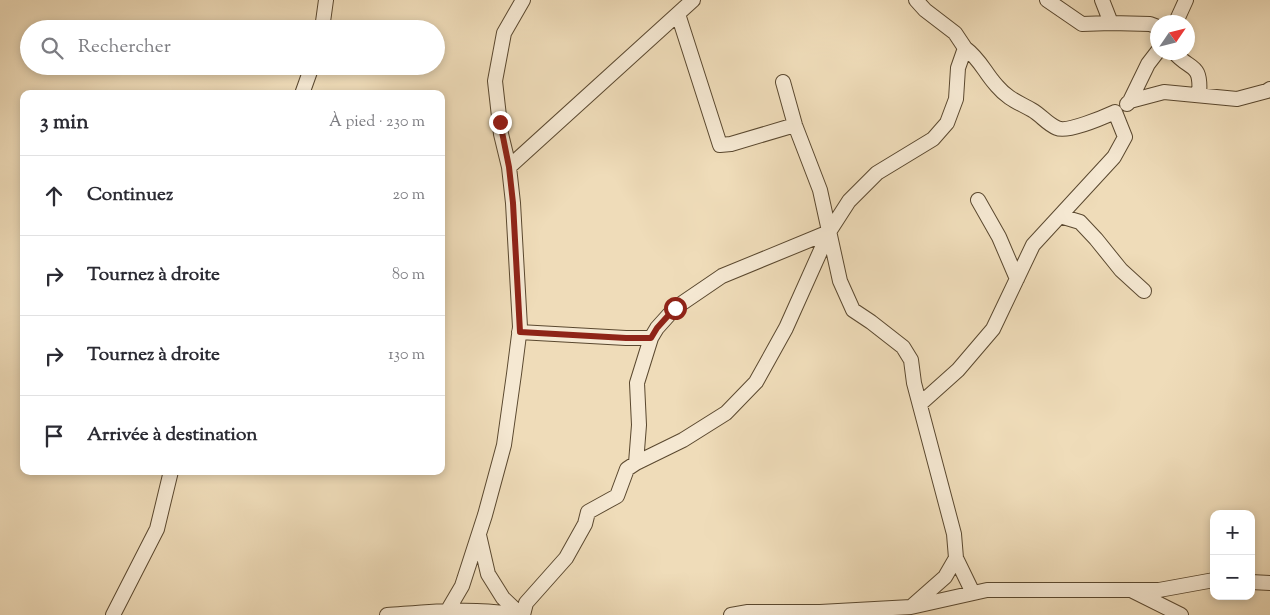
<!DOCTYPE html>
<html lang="fr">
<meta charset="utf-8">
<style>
:root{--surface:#fff;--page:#f7f7f7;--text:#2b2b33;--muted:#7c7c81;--line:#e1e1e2}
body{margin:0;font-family:"Sorts Mill Goudy",serif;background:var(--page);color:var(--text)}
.controls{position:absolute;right:15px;bottom:15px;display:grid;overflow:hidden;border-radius:10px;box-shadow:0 2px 8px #0003}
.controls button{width:45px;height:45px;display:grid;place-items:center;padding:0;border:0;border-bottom:1px solid var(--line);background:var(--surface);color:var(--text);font:25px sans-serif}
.compass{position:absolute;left:1150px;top:15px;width:45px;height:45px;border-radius:50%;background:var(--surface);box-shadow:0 2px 8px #0003;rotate:55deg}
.stop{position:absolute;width:15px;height:15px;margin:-11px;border:4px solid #8f2418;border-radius:50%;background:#fff}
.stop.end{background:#8f2418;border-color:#fff;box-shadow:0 1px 5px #0008}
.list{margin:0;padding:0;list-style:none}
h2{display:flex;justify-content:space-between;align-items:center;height:65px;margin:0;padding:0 20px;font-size:21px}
h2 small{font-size:16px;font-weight:400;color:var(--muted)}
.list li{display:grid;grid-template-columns:32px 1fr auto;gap:15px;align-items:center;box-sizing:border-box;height:80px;padding:0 20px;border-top:1px solid var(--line)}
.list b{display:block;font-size:19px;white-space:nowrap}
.list em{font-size:16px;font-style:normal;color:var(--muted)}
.icon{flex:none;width:28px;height:28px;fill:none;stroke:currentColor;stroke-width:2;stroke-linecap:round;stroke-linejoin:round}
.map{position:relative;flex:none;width:1270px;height:615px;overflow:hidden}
.search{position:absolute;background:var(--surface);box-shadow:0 2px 8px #0003;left:20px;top:20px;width:425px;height:55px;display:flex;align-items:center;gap:12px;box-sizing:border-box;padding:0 18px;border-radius:28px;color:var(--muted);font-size:19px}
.panel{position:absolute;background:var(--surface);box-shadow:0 2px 8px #0003;left:20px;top:90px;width:425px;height:385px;border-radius:10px}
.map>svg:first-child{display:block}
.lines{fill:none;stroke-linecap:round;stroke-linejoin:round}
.street-casing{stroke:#5a482f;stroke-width:16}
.street{stroke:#f5e8d2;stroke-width:14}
.route{stroke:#8f2418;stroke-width:6}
</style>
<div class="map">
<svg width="1270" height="615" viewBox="0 0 1270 615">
<rect width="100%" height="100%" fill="#efdcb9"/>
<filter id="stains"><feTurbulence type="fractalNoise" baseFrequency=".004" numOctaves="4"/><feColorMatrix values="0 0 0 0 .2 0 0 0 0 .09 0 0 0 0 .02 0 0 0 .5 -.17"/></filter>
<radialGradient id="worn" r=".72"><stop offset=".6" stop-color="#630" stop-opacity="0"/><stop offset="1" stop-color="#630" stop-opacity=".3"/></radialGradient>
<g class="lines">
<defs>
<path id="street" d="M1047,0L1082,24L1111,23
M1102,0L1111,23L1150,24L1158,27
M678,14L720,145L731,144L795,125
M1176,22L1186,0
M322,29L326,0
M1174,52C1189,71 1202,61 1199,95
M783,82L795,125L820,190L840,281L853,310L871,322L903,347L911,360L914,383L954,534L956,558L945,577L911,607
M302,94L312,66
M1130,101L1164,92L1237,99L1267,91L1270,89
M1127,104L1130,101L1148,64L1158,51
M509,167L693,0
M978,200L999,237L1017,279
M1060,216L1080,222L1096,239L1121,270L1144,291
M519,332L626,338H651
M920,404L958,370L993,329L1033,245L1114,157L1125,137L1115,112C1104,117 1067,133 1057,128C1047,124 1041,115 1032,110C1018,102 1008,99 997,86C984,72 981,60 965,48
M636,463L639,425L637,383L651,338L657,328L675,308L722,276L829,232
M479,535L488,574L503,598L521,615
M956,558L973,593
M1251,582L1270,583
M1133,591L1181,615
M113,615L157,529L171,471
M387,615C430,612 474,607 516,615
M445,615L462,586L485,515L504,445L514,374L520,327L513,203L509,167L501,134L495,81L504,33L523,0
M523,615L526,603L566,558L585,524L588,512L617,496L627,469L636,463L683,440L726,413L756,382L786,328L829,232L849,201L877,173L933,139L947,123L956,99L958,68L965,48L955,33L925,10L916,0
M731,615L748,612H820L911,607L987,590H1159L1214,580"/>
</defs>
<use href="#street" class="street-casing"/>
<use href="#street" class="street"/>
</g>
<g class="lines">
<path class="route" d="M500,122L509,167L513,203L520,332L626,338H651L657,328L675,308"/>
</g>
<rect width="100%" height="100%" filter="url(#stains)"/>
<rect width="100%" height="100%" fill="url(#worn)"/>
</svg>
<div class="controls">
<button>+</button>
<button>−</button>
</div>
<svg class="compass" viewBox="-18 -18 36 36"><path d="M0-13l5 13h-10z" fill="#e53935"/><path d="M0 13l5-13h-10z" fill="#7c7c81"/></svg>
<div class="stop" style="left:675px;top:308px"></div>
<div class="stop end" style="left:500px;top:122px"></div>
<div class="search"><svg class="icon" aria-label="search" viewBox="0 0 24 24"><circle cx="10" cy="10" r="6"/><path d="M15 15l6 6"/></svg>Rechercher</div>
<section class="panel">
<h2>3 min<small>À pied · 230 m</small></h2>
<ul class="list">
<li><svg class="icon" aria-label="ahead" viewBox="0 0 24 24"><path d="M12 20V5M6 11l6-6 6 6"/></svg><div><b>Continuez</b></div><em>20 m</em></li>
<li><svg class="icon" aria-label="right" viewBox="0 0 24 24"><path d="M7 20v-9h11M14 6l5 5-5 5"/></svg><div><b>Tournez à droite</b></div><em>80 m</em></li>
<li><svg class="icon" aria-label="right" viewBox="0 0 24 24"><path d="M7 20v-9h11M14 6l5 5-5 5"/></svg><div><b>Tournez à droite</b></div><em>130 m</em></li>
<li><svg class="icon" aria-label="arrive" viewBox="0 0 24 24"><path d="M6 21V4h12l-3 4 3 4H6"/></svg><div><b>Arrivée à destination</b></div></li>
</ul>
</section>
</div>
